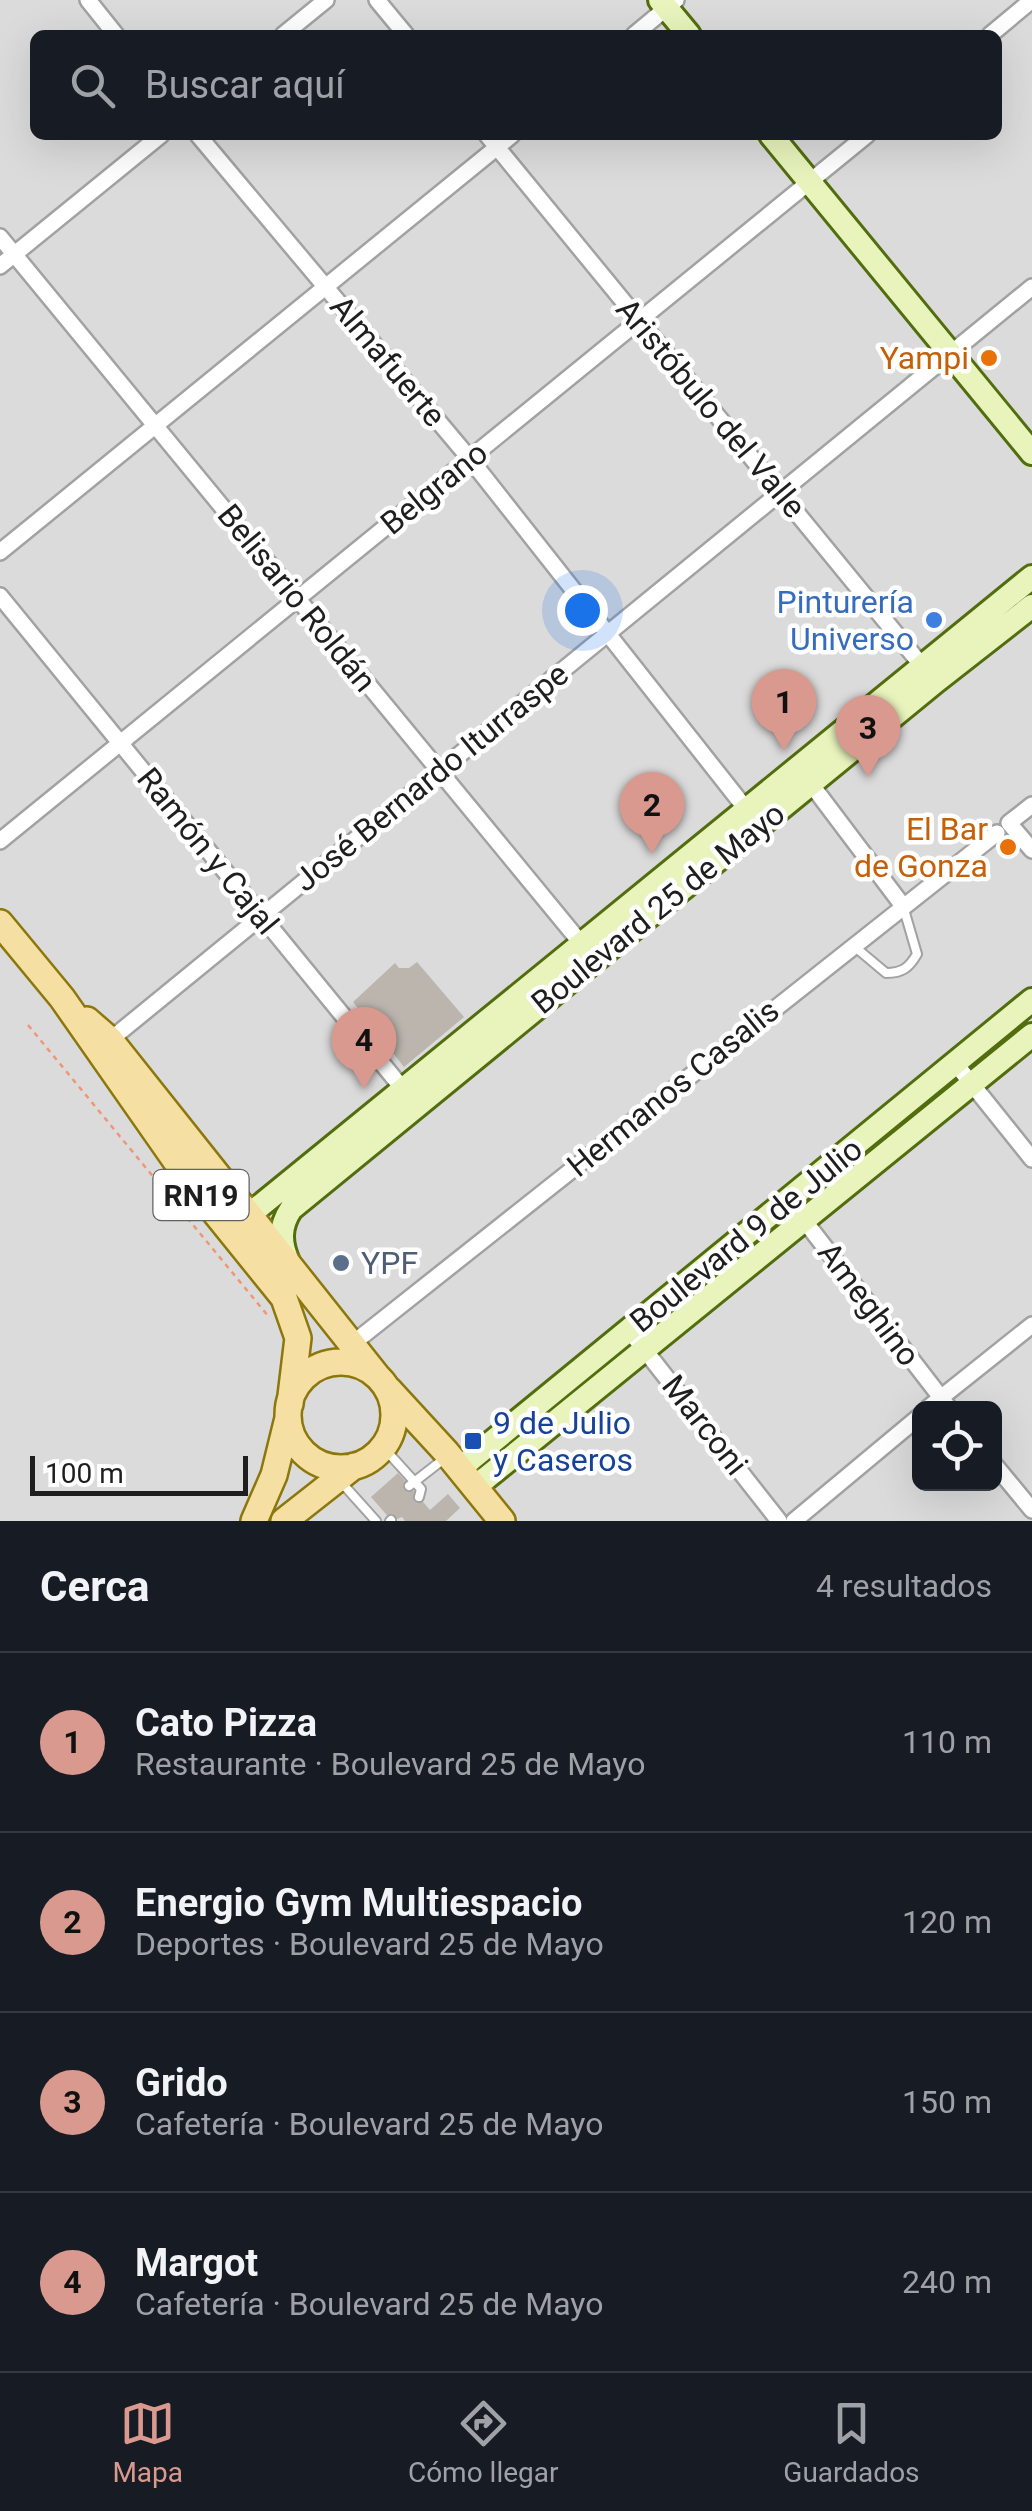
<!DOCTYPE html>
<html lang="es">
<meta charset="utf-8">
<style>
:root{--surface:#171b24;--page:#242831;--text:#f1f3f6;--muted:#9ea1a6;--line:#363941;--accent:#d9998e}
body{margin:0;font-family:Roboto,sans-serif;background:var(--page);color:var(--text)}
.controls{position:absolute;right:30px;bottom:30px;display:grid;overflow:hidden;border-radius:15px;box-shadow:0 10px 40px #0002}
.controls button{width:90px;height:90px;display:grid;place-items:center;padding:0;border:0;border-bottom:2px solid var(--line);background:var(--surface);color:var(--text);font:50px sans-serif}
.scale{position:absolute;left:30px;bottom:25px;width:218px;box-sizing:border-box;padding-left:10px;border:5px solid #1e1e1e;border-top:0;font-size:28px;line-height:35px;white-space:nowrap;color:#1e1e1e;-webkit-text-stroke:8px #fff;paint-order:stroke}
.you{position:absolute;left:582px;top:610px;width:35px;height:35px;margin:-25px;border:8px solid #fff;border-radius:50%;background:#1a73e8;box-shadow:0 0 0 15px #1a73e833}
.badge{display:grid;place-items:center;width:65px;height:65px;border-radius:50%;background:var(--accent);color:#111;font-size:32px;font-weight:700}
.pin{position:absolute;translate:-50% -82px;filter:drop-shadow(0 2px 5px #0008)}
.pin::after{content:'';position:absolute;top:52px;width:35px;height:30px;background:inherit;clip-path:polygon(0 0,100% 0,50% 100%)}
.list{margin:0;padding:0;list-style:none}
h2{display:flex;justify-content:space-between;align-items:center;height:130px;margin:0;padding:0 40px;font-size:42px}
h2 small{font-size:32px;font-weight:400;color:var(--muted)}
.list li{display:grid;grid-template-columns:65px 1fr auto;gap:30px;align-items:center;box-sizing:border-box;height:180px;padding:0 40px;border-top:2px solid var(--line)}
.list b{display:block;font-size:38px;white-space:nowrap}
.list p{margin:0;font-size:32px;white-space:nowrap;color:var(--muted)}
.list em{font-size:32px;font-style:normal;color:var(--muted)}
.icon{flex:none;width:55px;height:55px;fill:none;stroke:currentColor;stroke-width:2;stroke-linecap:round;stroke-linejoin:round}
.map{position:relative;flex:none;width:1032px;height:1521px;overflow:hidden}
.search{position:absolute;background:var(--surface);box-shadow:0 10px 40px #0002;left:30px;right:30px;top:30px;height:110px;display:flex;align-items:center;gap:25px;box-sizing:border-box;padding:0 35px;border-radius:15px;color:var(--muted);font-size:38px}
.sheet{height:850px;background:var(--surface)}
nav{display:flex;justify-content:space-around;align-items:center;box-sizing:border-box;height:140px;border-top:2px solid var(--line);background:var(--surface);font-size:28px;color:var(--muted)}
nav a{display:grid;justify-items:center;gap:5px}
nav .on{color:var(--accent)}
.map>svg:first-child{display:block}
.residential{fill:#dcdbdb;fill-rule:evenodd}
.building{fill:#bbb5ae}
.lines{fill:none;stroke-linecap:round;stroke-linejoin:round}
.service-casing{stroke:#a2a2a2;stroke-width:12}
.minor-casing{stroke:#a2a2a2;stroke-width:20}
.secondary-casing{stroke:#526d0d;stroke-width:28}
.primary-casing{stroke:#8c770b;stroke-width:30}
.path{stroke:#ef9675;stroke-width:2.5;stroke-dasharray:5 5;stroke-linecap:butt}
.service{stroke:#fff;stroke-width:8}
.minor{stroke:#fff;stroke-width:15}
.secondary{stroke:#e8f4bc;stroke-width:22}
.primary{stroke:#f5dfa3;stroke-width:25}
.food-dot{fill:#e8710a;stroke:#fff;stroke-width:4}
.shop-dot{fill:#3f7fe0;stroke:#fff;stroke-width:4}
.service-dot{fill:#5c6f8a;stroke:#fff;stroke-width:4}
.transit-dot{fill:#1a4fb4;stroke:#fff;stroke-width:4}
.labels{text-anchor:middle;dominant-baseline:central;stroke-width:9;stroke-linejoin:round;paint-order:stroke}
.shield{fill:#fff;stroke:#626262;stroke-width:2.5}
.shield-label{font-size:30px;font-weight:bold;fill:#1e1e1e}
.food-label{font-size:32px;fill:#c56008;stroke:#fff;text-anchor:end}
.street-label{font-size:32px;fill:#1e1e1e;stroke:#fff}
.shop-label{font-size:32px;fill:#366cbe;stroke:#fff;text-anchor:end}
.service-label{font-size:32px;fill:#4e5e75;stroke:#fff;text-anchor:start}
.transit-label{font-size:32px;fill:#164399;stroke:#fff;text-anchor:start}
</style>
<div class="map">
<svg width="1032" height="1521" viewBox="0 0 1032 1521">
<rect width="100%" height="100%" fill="#eeede5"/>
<path class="residential" d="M0,0H1032V1521H0ZM35,35H997V135H35ZM920,1408H994V1484H920Z"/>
<path class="building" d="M417,962L464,1017L404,1067L353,1002L395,963L399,968H409Z
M398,1473L430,1510L448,1494L460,1508L446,1521H405L402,1517L392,1521L371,1497Z"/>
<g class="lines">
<defs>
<path id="service" d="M855,947L886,973C902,973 909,968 917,954L903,906
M383,1447L421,1489L419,1497
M341,1482L376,1521
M409,1486L445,1458
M390,1521L391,1520"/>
<path id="minor" d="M88,0L116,35
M377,0L406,35
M283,35L326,0
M634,35L676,0
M990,35L1032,0
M198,135L470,459L750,814
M487,135L928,673
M0,237L585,948
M0,266L161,135
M0,552L512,135
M0,596L407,1094
M811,784L903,906
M1032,805L1009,823L1032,850
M0,841L867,135
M110,1040L1032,287
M955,1063L1032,1159
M800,1215L949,1408
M629,1330L779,1521
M352,1344L997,833
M928,1408L1032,1325
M994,1464L1032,1510
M794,1521L920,1416"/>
<path id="secondary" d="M660,0L689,35
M771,135L1032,453
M249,1232V1215L1032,577
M288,1262C280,1243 279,1227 291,1209L935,682L1032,606
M459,1469L1032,1000
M475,1487L1032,1035"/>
<path id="primary" d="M0,923L62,998L192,1184L284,1298L298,1338L290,1404
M87,1020L110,1040L377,1376
M288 1415a53 53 0 1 1 106 0a53 53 0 1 1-106 0Z
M389,1390L446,1452L502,1521
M254,1521L274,1475L288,1418
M284,1521L354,1466"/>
</defs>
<use href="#service" class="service-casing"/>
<use href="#minor" class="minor-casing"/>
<use href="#secondary" class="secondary-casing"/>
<use href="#primary" class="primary-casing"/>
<path class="path" d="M28,1025L269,1317"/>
<use href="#service" class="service"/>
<use href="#minor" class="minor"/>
<use href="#secondary" class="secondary"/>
<use href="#primary" class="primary"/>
</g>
<g class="food-dot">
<circle cx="989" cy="358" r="10"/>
<circle cx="1008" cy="847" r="10"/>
</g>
<circle class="shop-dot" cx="934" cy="620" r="10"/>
<circle class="service-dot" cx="341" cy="1263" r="10"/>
<rect class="transit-dot" x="463" y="1431" width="20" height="20" rx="5"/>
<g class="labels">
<rect class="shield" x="153.5" y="1170" width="95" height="50" rx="8"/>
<g class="shield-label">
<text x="201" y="1195">RN19</text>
</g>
<g class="food-label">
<text x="969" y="358">Yampi</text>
<text x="988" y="829">El Bar<tspan x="988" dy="37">de Gonza</tspan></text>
</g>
<g class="street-label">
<text transform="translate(388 361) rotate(50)">Almafuerte</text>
<text transform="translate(711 408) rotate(50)">Aristóbulo del Valle</text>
<text transform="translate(434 488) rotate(-39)">Belgrano</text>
<text transform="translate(297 598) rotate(51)">Belisario Roldán</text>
<text transform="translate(431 777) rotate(-39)">José Bernardo Iturraspe</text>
<text transform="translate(208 851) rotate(51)">Ramón y Cajal</text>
<text transform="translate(658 908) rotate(-39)">Boulevard 25 de Mayo</text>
<text transform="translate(673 1088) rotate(-39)">Hermanos Casalis</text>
<text transform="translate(746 1235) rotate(-39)">Boulevard 9 de Julio</text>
<text transform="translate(869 1304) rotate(53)">Ameghino</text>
<text transform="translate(705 1425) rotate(52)">Marconi</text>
</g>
<g class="shop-label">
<text x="914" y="602">Pinturería<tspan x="914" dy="37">Universo</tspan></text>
</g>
<g class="service-label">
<text x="361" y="1263">YPF</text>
</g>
<g class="transit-label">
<text x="493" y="1423">9 de Julio<tspan x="493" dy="37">y Caseros</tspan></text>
</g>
</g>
</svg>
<div class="controls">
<button><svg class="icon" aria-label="locate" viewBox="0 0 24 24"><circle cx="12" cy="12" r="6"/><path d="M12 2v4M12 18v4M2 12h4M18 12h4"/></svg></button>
</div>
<div class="scale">100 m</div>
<div class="you"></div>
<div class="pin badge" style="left:784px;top:751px">1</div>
<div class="pin badge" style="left:652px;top:854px">2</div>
<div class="pin badge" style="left:868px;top:777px">3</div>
<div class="pin badge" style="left:364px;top:1089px">4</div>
<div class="search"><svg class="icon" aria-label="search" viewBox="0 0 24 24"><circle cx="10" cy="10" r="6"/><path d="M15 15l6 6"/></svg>Buscar aquí</div>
</div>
<section class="sheet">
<h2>Cerca<small>4 resultados</small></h2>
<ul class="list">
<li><span class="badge">1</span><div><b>Cato Pizza</b><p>Restaurante · Boulevard 25 de Mayo</p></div><em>110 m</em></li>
<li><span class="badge">2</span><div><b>Energio Gym Multiespacio</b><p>Deportes · Boulevard 25 de Mayo</p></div><em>120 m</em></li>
<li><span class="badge">3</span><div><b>Grido</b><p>Cafetería · Boulevard 25 de Mayo</p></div><em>150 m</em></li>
<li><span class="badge">4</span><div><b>Margot</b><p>Cafetería · Boulevard 25 de Mayo</p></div><em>240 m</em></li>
</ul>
</section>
<nav>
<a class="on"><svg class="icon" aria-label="map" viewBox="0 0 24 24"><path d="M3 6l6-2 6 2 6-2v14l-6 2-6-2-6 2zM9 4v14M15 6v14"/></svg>Mapa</a>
<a><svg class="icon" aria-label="directions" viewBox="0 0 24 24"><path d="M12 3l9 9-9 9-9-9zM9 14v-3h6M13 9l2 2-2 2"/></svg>Cómo llegar</a>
<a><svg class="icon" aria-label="saved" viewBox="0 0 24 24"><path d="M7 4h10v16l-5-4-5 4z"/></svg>Guardados</a>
</nav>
